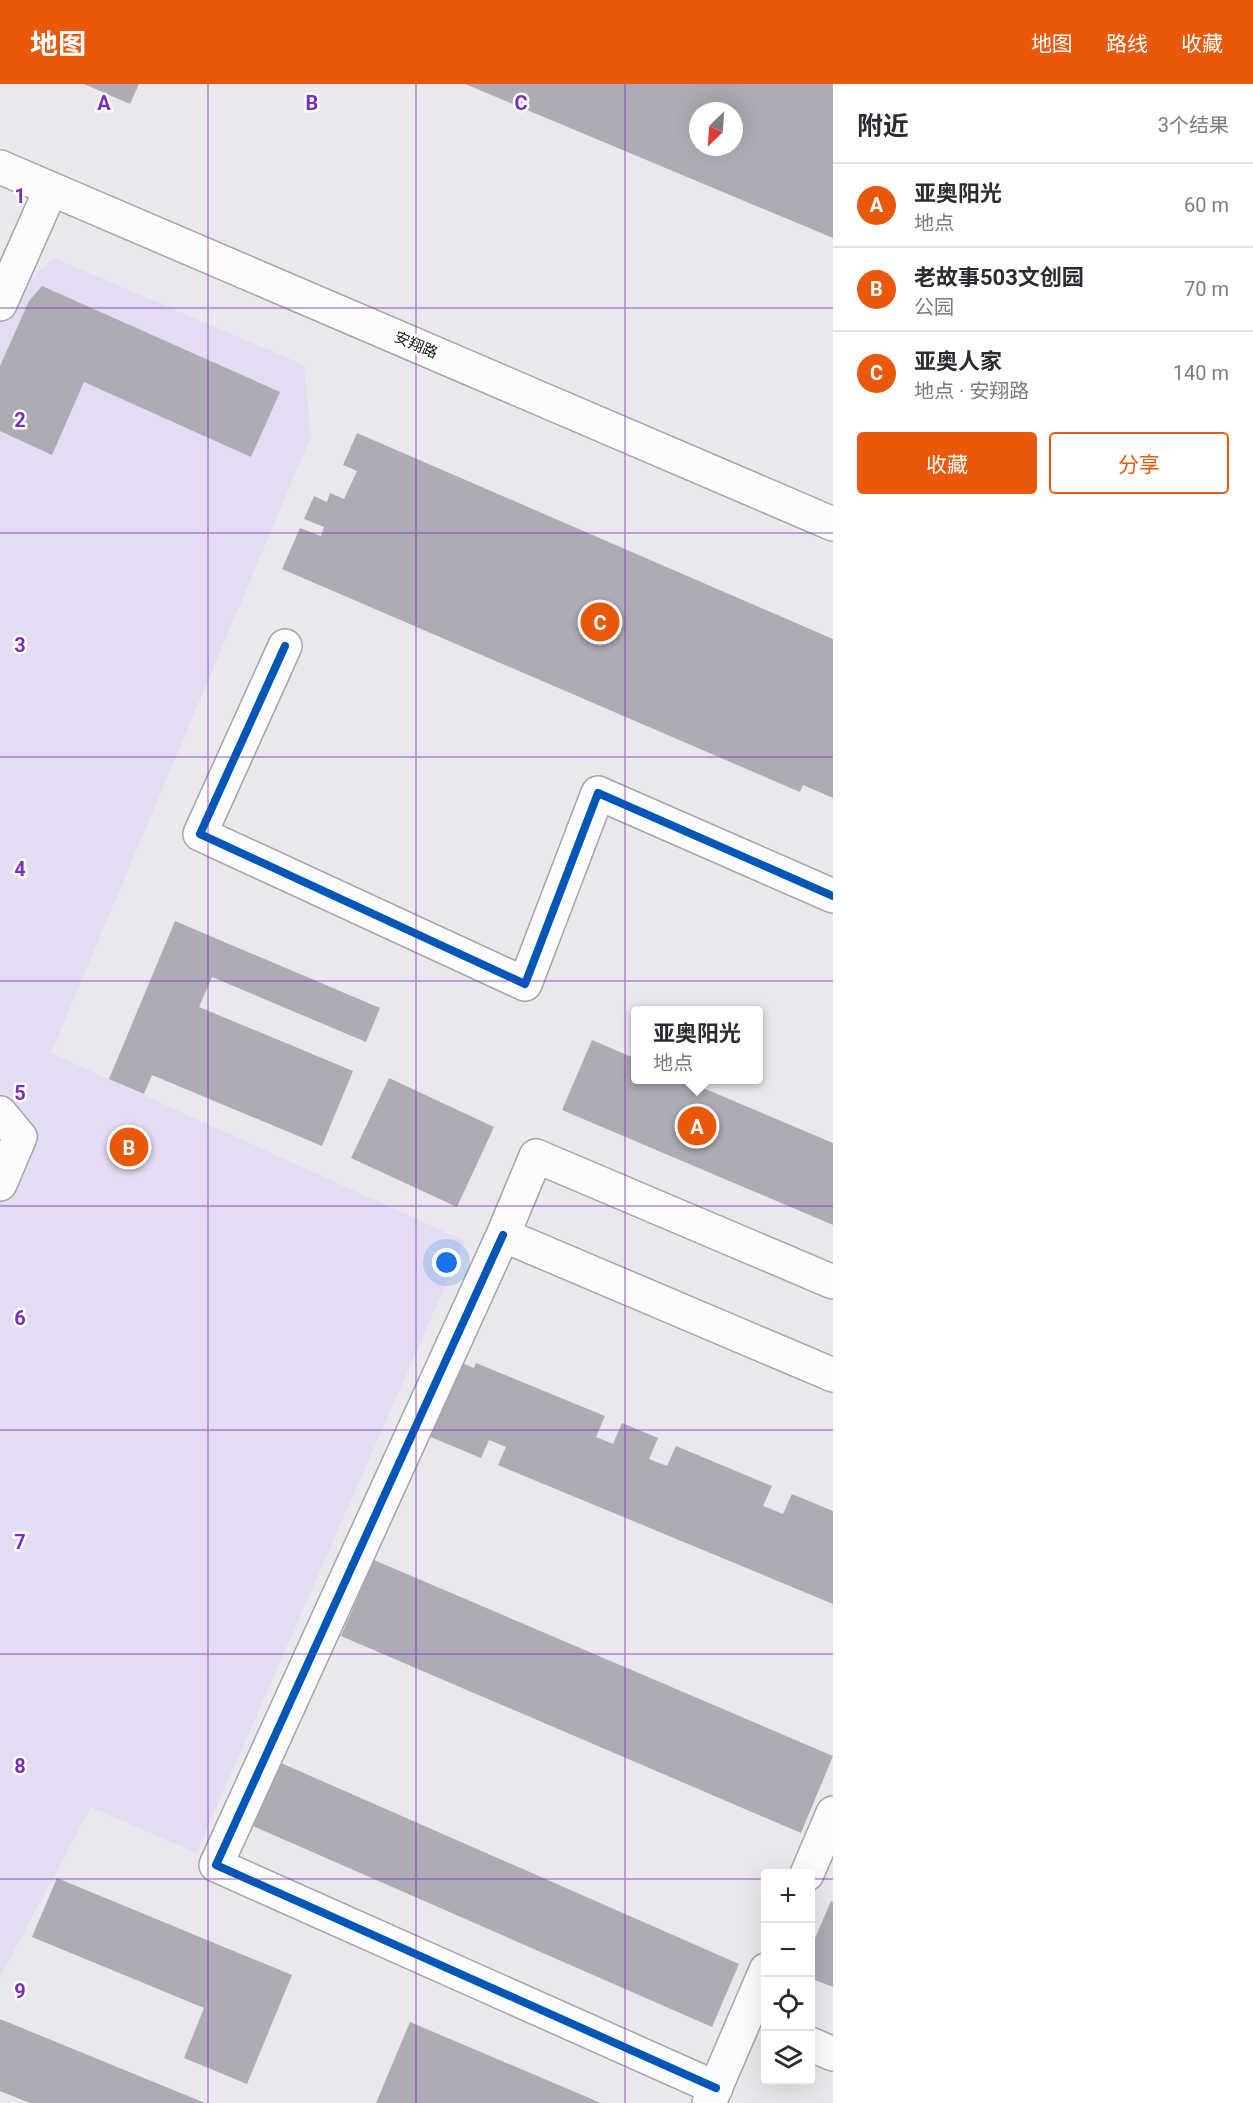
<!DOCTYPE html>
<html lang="zh">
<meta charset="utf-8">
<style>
:root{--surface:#fff;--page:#f2f2f3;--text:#2b2b33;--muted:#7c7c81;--line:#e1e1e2;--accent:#ea580c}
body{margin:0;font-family:Roboto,"Noto Sans SC",sans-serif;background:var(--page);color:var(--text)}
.controls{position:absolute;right:18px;bottom:18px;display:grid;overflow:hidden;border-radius:6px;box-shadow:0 6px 24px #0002}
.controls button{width:54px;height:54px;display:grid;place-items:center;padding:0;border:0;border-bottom:2px solid var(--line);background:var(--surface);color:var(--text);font:30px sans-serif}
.compass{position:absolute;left:689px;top:18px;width:54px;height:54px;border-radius:50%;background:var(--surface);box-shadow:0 6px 24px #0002;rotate:205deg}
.you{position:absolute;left:447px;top:1179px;width:21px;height:21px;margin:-15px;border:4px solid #fff;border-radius:50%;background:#1a73e8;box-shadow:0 0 0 9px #1a73e833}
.badge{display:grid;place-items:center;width:39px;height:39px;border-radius:50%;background:var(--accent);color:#fff;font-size:20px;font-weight:700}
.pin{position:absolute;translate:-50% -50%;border:3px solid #fff;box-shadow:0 2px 6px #0006}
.popup{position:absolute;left:631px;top:922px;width:132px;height:78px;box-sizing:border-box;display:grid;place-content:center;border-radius:6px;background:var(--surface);filter:drop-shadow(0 2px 4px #0005);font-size:20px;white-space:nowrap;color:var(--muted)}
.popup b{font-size:22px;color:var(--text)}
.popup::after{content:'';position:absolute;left:50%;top:100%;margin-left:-12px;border:12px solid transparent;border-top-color:var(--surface)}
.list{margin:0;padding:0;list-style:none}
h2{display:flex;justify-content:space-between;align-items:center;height:78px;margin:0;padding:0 24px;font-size:26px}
h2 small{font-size:20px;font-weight:400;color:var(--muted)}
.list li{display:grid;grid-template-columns:39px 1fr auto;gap:18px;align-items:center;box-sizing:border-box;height:84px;padding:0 24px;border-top:2px solid var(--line)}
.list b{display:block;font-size:22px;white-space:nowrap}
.list p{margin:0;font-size:20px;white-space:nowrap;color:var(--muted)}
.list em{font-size:20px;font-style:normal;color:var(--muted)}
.actions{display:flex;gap:12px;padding:18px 24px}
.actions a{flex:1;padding:14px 0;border:2px solid var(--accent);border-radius:6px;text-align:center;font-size:21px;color:var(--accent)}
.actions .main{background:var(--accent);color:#fff}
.icon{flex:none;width:33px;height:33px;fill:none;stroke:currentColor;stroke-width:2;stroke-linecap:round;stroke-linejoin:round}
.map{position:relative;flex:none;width:833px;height:2019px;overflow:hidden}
header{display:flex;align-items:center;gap:36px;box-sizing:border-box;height:84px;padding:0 30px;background:var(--accent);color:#fff}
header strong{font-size:28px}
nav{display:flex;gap:33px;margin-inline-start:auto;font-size:21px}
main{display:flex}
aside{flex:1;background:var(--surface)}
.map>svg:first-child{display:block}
.green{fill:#e3dcf2}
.building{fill:#aeabb5;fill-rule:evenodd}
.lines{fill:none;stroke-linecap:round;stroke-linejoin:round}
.minor-casing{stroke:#a5a4a7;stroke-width:36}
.minor{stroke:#fcfcfc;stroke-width:33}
.cycleway-casing{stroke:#fff;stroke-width:11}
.cycleway{stroke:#0057b8;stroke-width:8}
.grid{fill:none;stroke:#7b2cbf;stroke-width:1.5;stroke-opacity:0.55}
.labels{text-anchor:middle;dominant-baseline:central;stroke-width:5;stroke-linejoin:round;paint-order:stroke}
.street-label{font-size:15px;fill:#151518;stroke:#fff}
.grid-label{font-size:20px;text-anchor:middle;font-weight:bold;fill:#7b2cbf;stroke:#fff;stroke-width:5;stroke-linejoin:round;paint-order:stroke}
</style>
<header>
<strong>地图</strong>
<nav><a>地图</a><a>路线</a><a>收藏</a></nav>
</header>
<main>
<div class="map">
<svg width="833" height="2019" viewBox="0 0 833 2019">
<rect width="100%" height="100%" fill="#eae8ed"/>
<path class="green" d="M54,174L304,281L311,352L51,969L465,1157L196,1769L91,1723L0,1893V190L24,201Z"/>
<path class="building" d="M84,0H139L130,20Z
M465,0H833V154ZM698,27H734V63H698Z
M42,202L280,308L251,373L84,298L52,371L0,347V282L29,217Z
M357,349L833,555V714L803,701L800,708L282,485L300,444L321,452L324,443L304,435L314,412L327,418L330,409L344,415L357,387L343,381Z
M175,837L380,924L366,958L212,893L199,923L353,987L322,1062L152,991L144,1010L109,995Z
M592,956L636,975V996H684L833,1059V1141L562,1026Z
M389,994L494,1043L457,1123L351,1074Z
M457,1277L474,1284L476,1279L605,1332L596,1353L613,1360L622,1339L658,1354L649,1375L667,1382L676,1362L772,1402L763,1422L783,1430L792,1410L833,1427V1520L498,1381L506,1363L489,1356L481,1374L426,1351Z
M374,1476L833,1672L801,1749L341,1552Z
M281,1679L739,1880L712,1943L253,1742Z
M57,1794L292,1891L247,2000L184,1974L204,1924L32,1853Z
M831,1817L833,1818V1903L810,1894V1866Z
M0,1935L205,2019H30L0,2007Z
M410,1938L601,2019H376Z"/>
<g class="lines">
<defs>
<path id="minor" d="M0,83L833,440
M0,220L51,105
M285,562L200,750L525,900L598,709L833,812
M0,1029L20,1053L0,1100
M503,1151L216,1781L716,2004
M833,1198L536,1072L503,1151L833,1291
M807,1790L833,1729
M810,1960L833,1970
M709,2019L766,1886"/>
</defs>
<use href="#minor" class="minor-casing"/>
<use href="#minor" class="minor"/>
<defs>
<path id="cycleway" d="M285,562L200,750L525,900L598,709L833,812
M503,1151L216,1781L716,2004"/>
</defs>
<use href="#cycleway" class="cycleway-casing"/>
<use href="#cycleway" class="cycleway"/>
</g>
<path class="grid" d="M208,0V2019M416,0V2019M625,0V2019M0,224H833M0,449H833M0,673H833M0,897H833M0,1122H833M0,1346H833M0,1570H833M0,1795H766M810,1795H833"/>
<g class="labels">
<g class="street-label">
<text transform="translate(416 261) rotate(23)">安翔路</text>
</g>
</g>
<g class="grid-label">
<text x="104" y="26">A</text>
<text x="312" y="26">B</text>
<text x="521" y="26">C</text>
<text x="20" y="119">1</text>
<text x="20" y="343">2</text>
<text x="20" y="568">3</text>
<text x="20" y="792">4</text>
<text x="20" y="1016">5</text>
<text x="20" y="1241">6</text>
<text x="20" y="1465">7</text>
<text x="20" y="1689">8</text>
<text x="20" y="1914">9</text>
</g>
</svg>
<div class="controls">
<button>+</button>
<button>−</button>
<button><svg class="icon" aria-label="locate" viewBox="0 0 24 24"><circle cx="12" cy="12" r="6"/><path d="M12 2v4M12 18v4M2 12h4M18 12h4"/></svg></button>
<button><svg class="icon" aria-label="layers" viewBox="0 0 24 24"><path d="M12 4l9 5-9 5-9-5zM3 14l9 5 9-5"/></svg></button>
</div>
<svg class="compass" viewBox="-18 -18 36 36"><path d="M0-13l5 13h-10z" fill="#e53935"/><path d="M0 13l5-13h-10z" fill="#7c7c81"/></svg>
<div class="you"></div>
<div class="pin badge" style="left:697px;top:1042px">A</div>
<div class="popup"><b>亚奥阳光</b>地点</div>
<div class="pin badge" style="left:129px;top:1063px">B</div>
<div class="pin badge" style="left:600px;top:538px">C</div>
</div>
<aside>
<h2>附近<small>3个结果</small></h2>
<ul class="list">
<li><span class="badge">A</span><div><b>亚奥阳光</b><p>地点</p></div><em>60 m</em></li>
<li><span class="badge">B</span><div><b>老故事503文创园</b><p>公园</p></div><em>70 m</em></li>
<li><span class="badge">C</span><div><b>亚奥人家</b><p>地点 · 安翔路</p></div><em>140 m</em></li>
</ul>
<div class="actions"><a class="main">收藏</a><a>分享</a></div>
</aside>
</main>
